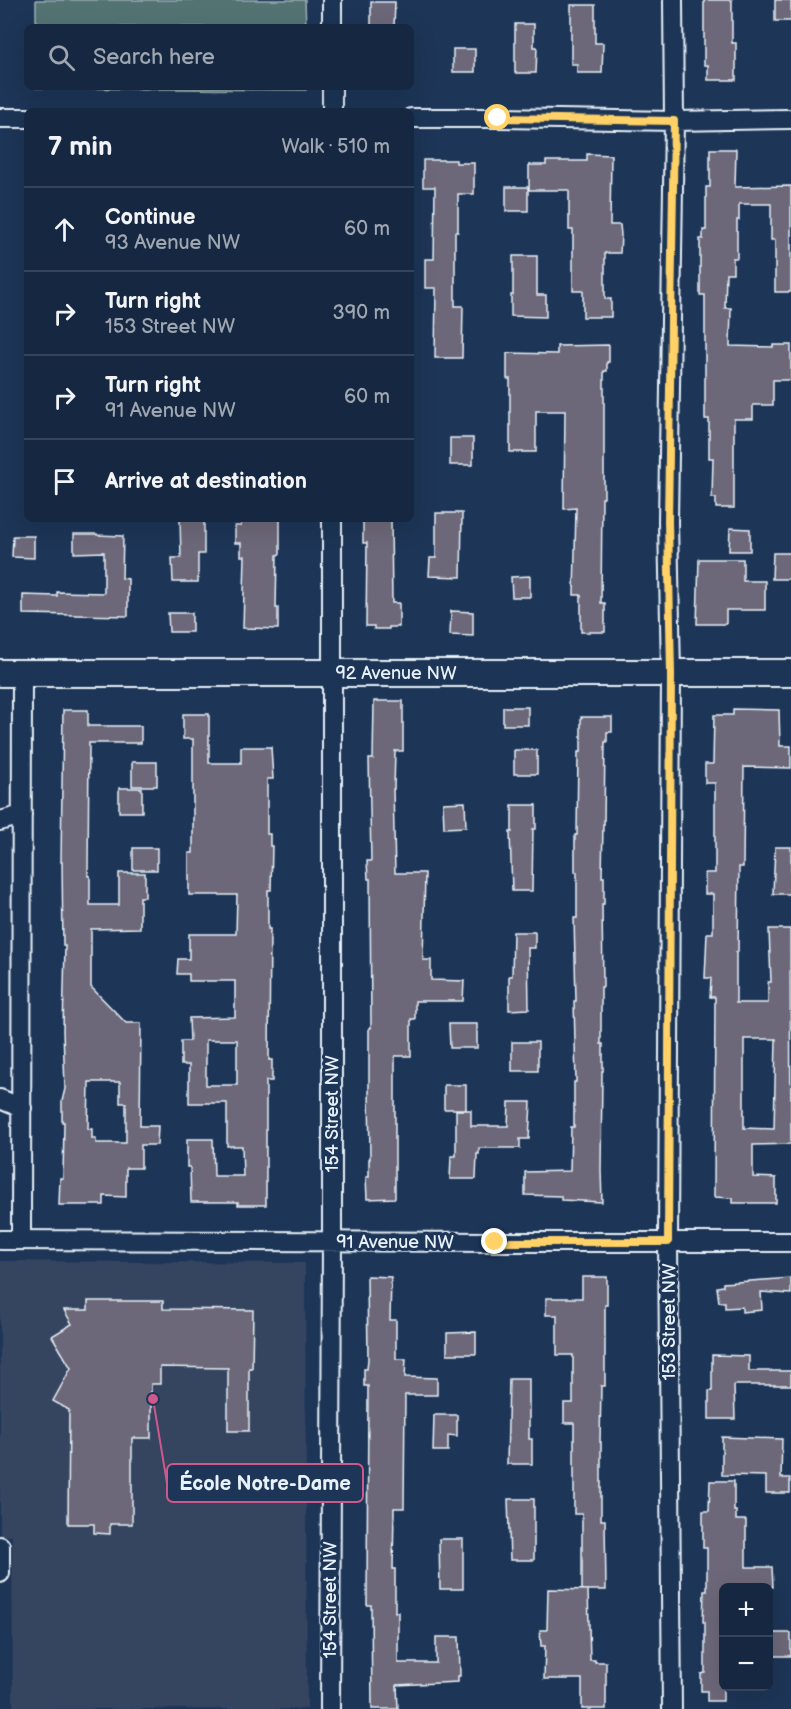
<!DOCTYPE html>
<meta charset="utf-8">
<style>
:root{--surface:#162841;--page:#23344c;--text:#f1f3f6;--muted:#9ea6b1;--line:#35445a}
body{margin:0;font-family:"Balsamiq Sans",sans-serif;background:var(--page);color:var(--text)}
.controls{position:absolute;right:18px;bottom:18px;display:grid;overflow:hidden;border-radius:9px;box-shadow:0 6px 24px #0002}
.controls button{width:54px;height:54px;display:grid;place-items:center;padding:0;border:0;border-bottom:2px solid var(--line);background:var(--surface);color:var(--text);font:30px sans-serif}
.stop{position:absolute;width:18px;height:18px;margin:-14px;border:4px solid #ffd166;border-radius:50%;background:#fff}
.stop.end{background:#ffd166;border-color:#fff;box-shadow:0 2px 6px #0008}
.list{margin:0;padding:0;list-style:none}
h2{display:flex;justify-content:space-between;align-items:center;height:78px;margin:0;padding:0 24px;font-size:26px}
h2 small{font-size:20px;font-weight:400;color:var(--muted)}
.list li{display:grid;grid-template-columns:39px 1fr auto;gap:18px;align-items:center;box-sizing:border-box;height:84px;padding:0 24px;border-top:2px solid var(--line)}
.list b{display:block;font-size:22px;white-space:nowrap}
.list p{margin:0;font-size:20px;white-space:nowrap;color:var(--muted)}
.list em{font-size:20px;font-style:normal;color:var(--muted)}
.icon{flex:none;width:33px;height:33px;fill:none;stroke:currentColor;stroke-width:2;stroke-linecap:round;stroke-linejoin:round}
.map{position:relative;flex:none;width:791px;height:1709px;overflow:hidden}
.search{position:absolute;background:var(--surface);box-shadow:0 6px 24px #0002;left:24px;top:24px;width:390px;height:66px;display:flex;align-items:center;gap:15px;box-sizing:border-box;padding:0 21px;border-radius:9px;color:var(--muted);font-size:22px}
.panel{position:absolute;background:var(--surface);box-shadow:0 6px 24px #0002;left:24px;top:108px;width:390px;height:414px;border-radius:9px}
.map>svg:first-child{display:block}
.built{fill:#354461}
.green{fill:#537372;stroke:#9eb2b5;stroke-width:1.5}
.building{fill:#6c6779;stroke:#e8f1f8;stroke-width:1.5;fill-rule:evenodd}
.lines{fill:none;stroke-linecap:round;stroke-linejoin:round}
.street-casing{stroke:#e8f1f8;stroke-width:22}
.secondary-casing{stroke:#e8f1f8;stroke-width:30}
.street{stroke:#1d3557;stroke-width:18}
.secondary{stroke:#1d3557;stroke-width:26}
.route{stroke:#ffd166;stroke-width:8}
.labels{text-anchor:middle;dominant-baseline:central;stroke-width:6;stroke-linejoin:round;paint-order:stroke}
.street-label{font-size:18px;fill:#e8f1f8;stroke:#1d3557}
.leader{fill:none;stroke:#cd598a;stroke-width:2}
.callout-dot{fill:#cd598a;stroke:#1d3557;stroke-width:2}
.callout{fill:#1d3557;stroke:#cd598a;stroke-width:2}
.callout-label{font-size:20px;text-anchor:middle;font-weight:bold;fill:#e8f1f8}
</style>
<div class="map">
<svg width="791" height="1709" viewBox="0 0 791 1709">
<rect width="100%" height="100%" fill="#1d3557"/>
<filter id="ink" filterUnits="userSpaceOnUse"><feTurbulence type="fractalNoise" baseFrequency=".0167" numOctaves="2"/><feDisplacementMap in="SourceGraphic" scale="12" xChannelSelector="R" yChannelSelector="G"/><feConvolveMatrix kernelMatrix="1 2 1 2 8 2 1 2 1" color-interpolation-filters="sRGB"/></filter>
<g filter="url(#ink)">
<path class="built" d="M0,1261L305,1263L307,1709H13L12,1536L0,1535Z"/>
<path class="green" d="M36,0H305L306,27H36Z
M36,87H306V90L36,88Z"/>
<path class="building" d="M704,0H732V43H736V80H708V65H704Z
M775,0H791V21H775Z
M371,2H395L394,27H371Z
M571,5H595V43H603L602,73H577V64H571Z
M515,24H534V47H537L536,73H515Z
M453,49H475V72H453Z
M710,149H736L735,187L791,186V292H775V240H771V204H739V220H737V258H733V273H726L725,308H731L730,346L773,347V345H791V380H773V405H753V419H734V508H716V498H712L713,458H709V419H705V295H700V239H703V230H706V187H710Z
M587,154L611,155L610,225H620L621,235L620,253H605V299H611V317H583V291H573V230H569V190H529V165H546V161H587Z
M423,160H456V163H474V194H458V232H455V306H463L462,358H435L436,288H425V259H434L435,187H423Z
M506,187H528V211H506Z
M513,256H537V295H546V317L511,316V295H513Z
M609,345V362H607V371H604V498H602L601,603H605V632H581V595H574L576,508L564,509L565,411H536V452H510V379H507V353L557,354V346Z
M450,438H473V465H450Z
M436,513H462L461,577L429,576L430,558H436Z
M180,519H204V554H198V582H173L172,558H181Z
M241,519H280V554L277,555L276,608H278V629L243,628L245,556H241V543H235V526H241Z
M363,519H391L392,603H399V627H389V629H374V626H366L367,543H363Z
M730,528L750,529V551H729Z
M74,534H97V535L123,536L122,578L128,579V616L23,614V595L57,596V592L104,593V552L74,553Z
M13,536H34V558L12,557Z
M773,553H791V579H772Z
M699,559H743V581H765V610H726V624H697Z
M530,576V597H512L511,577Z
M451,611L473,612V636L450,635Z
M168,613H192V632H169Z
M374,701H403V751H395L394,789H393L395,873H425L423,960H431V980L464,981L463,1001H415V1019H411V1056H395V1198L367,1199L366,1177H369V1159H370L369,1089V1028H371L370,879H368L367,861H371L369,759H373Z
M503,707H528V725H503Z
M733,709L779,710L780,746H791V768L744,767L743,867H739L738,952H736V1003H768V982H771L769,929H790L791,1144L753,1145V1177L776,1178V1203H733V1198L714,1197L715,997H710L711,978H705L707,933H713V894H705V873H715V783H705V764H713L714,715H733ZM744,1039H776L774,1129L744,1128Z
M63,710H88V726H141V743H89L88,876H90V905H119V873H145V897H140V928L91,929V987L126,1023H141L140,1126H158L157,1145H141V1168H126V1197L104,1196V1205H59L60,1178H63L64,1122H62V1101L65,1089L63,1030L65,946H63L62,862H61ZM89,1082H120V1103H126V1143H96V1138H92V1129H88Z
M183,714H209V763H241V747H271L273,779H267V834H270V846H272L271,890H268V929H270L269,1060H272V1081H266V1205H238V1202H191L190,1167H187V1139H213L214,1176H243L242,1146H227V1103H189V1065H181V1041H190L189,1018L235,1017V981H189V974H177L178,959H189V934H236L237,895H189V853H193V739H183ZM206,1040H237V1085H206Z
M581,717H612V732H607V742H605L604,824H603L602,877H604V904H602L603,987H601V1044H603V1071H602L601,1171L602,1202L561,1200V1196L525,1195V1172L570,1171L571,1127H574V1082H576L574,1001H576L574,918H577V872H575V835H577L578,752H581Z
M514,750H537V774H514Z
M132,762H157V786H132Z
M119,788H142V812H119Z
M465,802L466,827L444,828L443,803Z
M512,805H536V829H533L532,891H512L510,832H512Z
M775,847H791V894H773Z
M133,848H157V870H133Z
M513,932H535V948H528L529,1009L509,1010V976H512Z
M449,1024H477V1048H450Z
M512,1042H538V1071H512Z
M444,1085H466V1109H444Z
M509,1102H531L529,1139H520V1148H479V1154H477L476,1179H450L451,1156H456V1110H471V1126H508Z
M367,1276L391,1277L390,1320H396V1359H406L405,1377L437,1378V1395H405L404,1508H394L393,1569H395V1612H398V1663H436V1637H459L460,1676H458V1682L397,1685L398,1709H372L371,1605H367L368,1386H364V1369H367L368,1359Z
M582,1277H607V1305H605V1386H601L600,1442H601V1520H605L606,1590H582V1514H574V1423H564V1403H573V1355H557V1315H546V1298H582Z
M791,1278V1294L761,1292L762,1310L742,1312V1307L725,1308V1302H719L717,1287L723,1286V1283Z
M88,1301H163V1309L253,1310L252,1368H249V1431H228V1368L160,1367V1384H151V1438H132V1524H110V1534L94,1533V1524H68L69,1410L53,1401L71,1368L52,1336L72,1324L64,1310H88Z
M476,1332V1354H447V1333Z
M712,1355L749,1356V1371H791V1385H734L735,1419H709V1391H712Z
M509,1379H529V1439H532V1464H507Z
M434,1415H457V1436L448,1435V1451H433Z
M722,1437L782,1439L781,1478H790V1493H766V1476L722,1475Z
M710,1481H734V1511H736V1520H746V1567H772L773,1587H723V1701H707V1691H701V1674L705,1673V1622H703L704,1591H707V1548H703V1511H709Z
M508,1499H534V1560H510Z
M439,1539H463V1589H440Z
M548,1589L588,1590L590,1660H595V1662H606V1709H582V1679H544L545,1646H541L540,1630H547Z
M769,1633H791V1656H769Z"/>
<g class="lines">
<defs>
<path id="street" d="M332,27V0
M332,111V87
M0,118H27
M411,118H498L674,121L791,119
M0,821L22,815
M0,1099L22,1108
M0,1240L495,1242H791
M21,1240L22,673
M0,1573V1546
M330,1709L332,1241V519
M672,1709L668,1242L671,674L668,521L674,121L673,0"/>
<path id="secondary" d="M0,673H791"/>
</defs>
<use href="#street" class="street-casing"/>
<use href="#secondary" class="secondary-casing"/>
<use href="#street" class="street"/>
<use href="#secondary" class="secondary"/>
</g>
</g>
<g class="lines" filter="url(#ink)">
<path class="route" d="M495,1242H668L671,674L668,521L674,121L498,118"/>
</g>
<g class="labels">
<g class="street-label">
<text x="396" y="673">92 Avenue NW</text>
<text transform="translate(332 1114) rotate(-90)">154 Street NW</text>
<text x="395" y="1242">91 Avenue NW</text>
<text transform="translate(669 1322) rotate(-90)">153 Street NW</text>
<text transform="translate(330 1600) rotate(-90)">154 Street NW</text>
</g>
</g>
<path class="leader" d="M153 1399L167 1483"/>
<circle class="callout-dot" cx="153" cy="1399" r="6"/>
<rect class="callout" x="167" y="1464" width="196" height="38" rx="6"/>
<g class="callout-label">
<text x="265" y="1490">École Notre-Dame</text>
</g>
</svg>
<div class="controls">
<button>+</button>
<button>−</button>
</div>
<div class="stop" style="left:498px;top:118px"></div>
<div class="stop end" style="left:495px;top:1242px"></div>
<div class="search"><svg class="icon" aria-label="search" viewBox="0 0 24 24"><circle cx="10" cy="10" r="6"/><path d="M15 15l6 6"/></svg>Search here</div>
<section class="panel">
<h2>7 min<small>Walk · 510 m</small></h2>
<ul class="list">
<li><svg class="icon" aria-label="ahead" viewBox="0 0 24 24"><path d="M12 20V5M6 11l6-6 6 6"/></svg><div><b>Continue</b><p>93 Avenue NW</p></div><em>60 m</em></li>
<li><svg class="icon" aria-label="right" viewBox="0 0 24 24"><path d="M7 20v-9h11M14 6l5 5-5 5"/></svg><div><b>Turn right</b><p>153 Street NW</p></div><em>390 m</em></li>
<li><svg class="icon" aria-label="right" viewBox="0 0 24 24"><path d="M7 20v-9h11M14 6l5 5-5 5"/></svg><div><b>Turn right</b><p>91 Avenue NW</p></div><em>60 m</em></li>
<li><svg class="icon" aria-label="arrive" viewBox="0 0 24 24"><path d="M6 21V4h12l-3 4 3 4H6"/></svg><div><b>Arrive at destination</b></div></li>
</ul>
</section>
</div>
